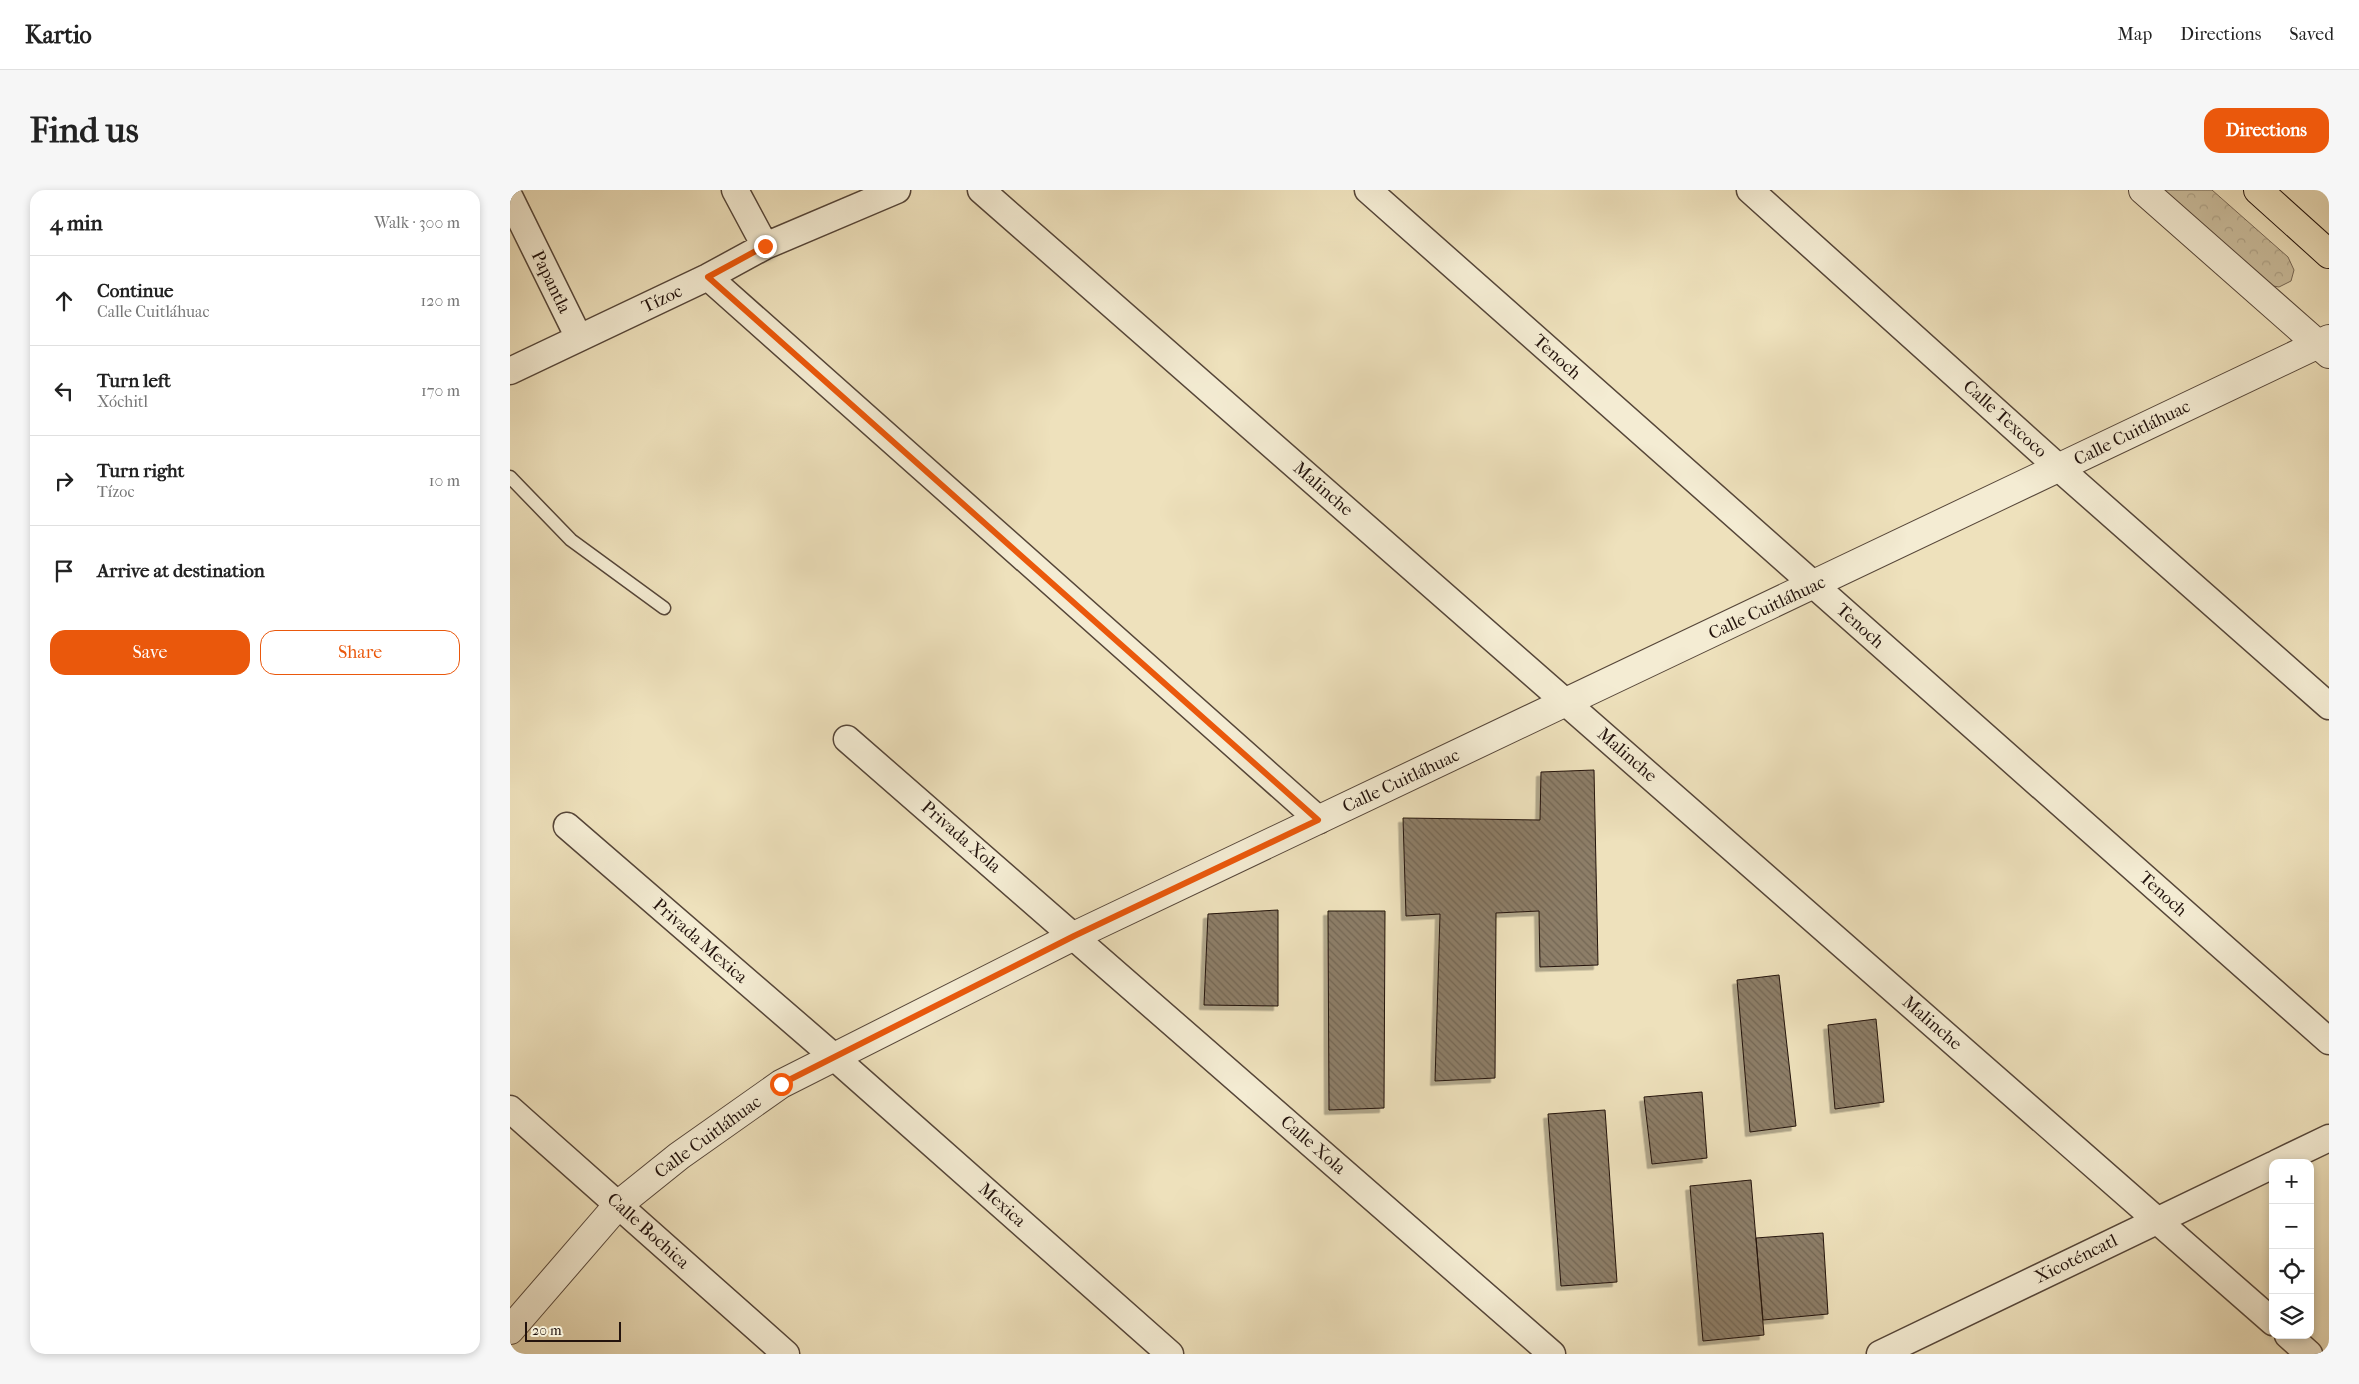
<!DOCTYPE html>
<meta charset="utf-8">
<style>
:root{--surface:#fff;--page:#f6f6f6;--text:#222;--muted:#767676;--line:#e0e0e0;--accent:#ea580c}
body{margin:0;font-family:"IM FELL French Canon",serif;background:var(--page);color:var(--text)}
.controls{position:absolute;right:15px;bottom:15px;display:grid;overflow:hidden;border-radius:10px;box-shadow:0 2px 8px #0003}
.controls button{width:45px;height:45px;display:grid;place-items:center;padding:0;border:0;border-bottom:1px solid var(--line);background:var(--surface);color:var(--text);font:25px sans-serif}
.scale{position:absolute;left:15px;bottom:12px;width:96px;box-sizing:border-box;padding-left:5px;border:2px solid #23130d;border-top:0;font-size:14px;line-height:18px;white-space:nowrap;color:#23130d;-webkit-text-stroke:4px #f4ecd3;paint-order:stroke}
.stop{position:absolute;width:15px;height:15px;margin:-11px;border:4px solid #ea580c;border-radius:50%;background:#fff}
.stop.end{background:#ea580c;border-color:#fff;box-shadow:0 1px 5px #0008}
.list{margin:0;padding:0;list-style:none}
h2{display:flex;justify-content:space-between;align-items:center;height:65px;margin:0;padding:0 20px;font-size:21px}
h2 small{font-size:16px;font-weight:400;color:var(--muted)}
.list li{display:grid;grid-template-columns:32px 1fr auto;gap:15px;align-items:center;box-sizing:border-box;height:90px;padding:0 20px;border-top:1px solid var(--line)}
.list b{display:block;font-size:19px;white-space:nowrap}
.list p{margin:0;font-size:16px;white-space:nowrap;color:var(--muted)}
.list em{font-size:16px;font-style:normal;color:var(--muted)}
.actions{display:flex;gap:10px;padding:15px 20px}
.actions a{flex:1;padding:11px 0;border:1px solid var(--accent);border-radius:15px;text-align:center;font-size:18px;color:var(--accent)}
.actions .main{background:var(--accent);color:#fff}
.icon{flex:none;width:28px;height:28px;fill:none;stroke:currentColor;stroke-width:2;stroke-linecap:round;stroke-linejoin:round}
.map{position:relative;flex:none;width:1819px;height:1164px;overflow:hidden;border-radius:15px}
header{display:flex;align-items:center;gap:30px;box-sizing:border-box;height:70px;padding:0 25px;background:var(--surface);border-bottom:1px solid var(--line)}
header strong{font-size:24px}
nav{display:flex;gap:28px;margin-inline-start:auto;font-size:18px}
.intro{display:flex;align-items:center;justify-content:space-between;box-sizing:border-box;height:120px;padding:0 30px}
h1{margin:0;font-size:35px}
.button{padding:12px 22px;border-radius:15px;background:var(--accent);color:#fff;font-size:18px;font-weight:700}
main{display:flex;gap:30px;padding:0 30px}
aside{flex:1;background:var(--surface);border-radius:15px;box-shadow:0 2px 8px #0003}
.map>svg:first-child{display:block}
.park{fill:url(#park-crowns);stroke:#776856}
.building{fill:url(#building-back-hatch);stroke:#23130d;filter:url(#shadow)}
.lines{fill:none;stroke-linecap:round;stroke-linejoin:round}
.service-casing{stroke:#564639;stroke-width:15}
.minor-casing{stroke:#564639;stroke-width:29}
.tertiary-casing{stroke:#564639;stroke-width:30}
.primary-casing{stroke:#23130d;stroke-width:30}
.service{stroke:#f4ecd3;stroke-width:12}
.minor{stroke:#f4ecd3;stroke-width:26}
.tertiary{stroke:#f4ecd3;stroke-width:28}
.primary{stroke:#eee1bc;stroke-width:28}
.route{stroke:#ea580c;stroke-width:6}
.labels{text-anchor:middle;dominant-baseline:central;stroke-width:4;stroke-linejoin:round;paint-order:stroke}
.street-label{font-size:18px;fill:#23130d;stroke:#f4ecd3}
</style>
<header>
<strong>Kartio</strong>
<nav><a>Map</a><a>Directions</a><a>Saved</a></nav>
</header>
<div class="intro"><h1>Find us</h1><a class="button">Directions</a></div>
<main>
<aside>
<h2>4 min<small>Walk · 300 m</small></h2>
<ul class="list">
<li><svg class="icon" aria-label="ahead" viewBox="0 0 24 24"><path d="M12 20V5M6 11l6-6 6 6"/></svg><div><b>Continue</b><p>Calle Cuitláhuac</p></div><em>120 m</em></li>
<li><svg class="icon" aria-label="left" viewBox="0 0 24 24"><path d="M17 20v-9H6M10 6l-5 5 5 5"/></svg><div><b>Turn left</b><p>Xóchitl</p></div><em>170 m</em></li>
<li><svg class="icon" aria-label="right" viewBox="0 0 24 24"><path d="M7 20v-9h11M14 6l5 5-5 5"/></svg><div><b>Turn right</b><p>Tízoc</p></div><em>10 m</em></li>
<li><svg class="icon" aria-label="arrive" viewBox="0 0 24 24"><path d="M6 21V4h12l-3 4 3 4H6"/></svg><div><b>Arrive at destination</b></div></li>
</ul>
<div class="actions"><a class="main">Save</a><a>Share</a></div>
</aside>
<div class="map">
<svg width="1819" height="1164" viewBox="0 0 1819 1164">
<defs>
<pattern id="park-crowns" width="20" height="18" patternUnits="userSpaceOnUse" patternTransform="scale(1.25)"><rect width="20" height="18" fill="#cbbe9e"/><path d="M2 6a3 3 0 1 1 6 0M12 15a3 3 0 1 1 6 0" fill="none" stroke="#aea287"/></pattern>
<pattern id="building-back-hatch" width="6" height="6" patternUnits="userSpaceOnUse" patternTransform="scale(1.25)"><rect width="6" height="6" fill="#8d7e68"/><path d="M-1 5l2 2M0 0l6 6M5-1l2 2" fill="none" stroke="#736654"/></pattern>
<filter id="shadow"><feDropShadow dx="-4.5" dy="4.5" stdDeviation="0" flood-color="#0004"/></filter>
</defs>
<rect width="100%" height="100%" fill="#eee1bc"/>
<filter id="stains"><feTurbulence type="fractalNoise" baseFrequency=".004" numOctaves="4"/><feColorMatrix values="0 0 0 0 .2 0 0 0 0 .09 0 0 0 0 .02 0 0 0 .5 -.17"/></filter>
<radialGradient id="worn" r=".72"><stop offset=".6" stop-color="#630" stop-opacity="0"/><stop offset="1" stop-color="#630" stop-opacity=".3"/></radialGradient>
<path class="park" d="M1646,0H1702L1778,67L1784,80L1781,91L1769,97L1751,94Z"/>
<path class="building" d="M1084,580L1088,775L1030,777L1029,721L986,723L985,888L925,891L930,724L896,726L893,628L1030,630L1031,582Z
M768,720V816L694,815L698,724Z
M818,721H875L874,918L819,920Z
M1269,785L1286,936L1240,942L1227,790Z
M1366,829L1374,912L1325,919L1318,835Z
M1192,902L1197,968L1142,974L1134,907Z
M1095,920L1107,1092L1051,1096L1038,924Z
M1241,990L1254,1145L1193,1151L1180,996Z
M1313,1043L1318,1124L1253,1130L1246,1048Z"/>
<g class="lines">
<defs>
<path id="service" d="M0,287L61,350L154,418"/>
<path id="minor" d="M225,0L255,56
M471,0L1763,1132
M858,0L1819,851
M1240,0L1549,278L1819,516
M0,8L69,148
M198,87L809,630
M0,181L198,87L255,56L387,0
M337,549L1042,1164
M57,636L323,866L660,1164
M0,919L276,1164
M1767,973L1819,948
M1778,1145L1799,1164
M1370,1164L1763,975"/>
<path id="tertiary" d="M1633,0L1819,164
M0,1140L108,1015L169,966L271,894L564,746L1819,149"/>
<path id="primary" d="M1748,0L1819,64"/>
</defs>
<use href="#service" class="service-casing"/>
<use href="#minor" class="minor-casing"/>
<use href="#tertiary" class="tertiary-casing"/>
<use href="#primary" class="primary-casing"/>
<use href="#service" class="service"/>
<use href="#minor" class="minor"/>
<use href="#tertiary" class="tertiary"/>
<use href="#primary" class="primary"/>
</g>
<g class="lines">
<path class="route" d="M255,56L198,87L808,630L564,746L271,894"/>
</g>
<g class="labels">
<g class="street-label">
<text transform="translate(41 92) rotate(64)">Papantla</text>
<text transform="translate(152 109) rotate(-25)">Tízoc</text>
<text transform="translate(1047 167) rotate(42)">Tenoch</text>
<text transform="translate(1495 229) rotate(42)">Calle Texcoco</text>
<text transform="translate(1622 243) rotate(-26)">Calle Cuitláhuac</text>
<text transform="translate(813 299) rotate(41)">Malinche</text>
<text transform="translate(1257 418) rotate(-25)">Calle Cuitláhuac</text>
<text transform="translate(1350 436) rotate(42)">Tenoch</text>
<text transform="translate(1117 565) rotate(41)">Malinche</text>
<text transform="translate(891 591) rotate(-25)">Calle Cuitláhuac</text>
<text transform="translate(451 647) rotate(41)">Privada Xola</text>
<text transform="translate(1653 704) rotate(42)">Tenoch</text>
<text transform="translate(190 751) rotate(41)">Privada Mexica</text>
<text transform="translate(1422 833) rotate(41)">Malinche</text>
<text transform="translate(198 947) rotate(-36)">Calle Cuitláhuac</text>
<text transform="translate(803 955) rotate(41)">Calle Xola</text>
<text transform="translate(492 1015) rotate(42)">Mexica</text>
<text transform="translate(138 1041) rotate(42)">Calle Bochica</text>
<text transform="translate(1566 1069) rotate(-26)">Xicoténcatl</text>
</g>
</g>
<rect width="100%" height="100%" filter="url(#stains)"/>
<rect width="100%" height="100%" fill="url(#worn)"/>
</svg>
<div class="controls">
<button>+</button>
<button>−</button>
<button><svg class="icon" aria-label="locate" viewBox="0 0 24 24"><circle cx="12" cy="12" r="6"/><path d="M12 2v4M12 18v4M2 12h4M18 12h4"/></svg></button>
<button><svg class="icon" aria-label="layers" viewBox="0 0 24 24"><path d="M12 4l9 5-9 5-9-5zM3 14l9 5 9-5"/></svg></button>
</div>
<div class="scale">20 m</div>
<div class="stop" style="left:271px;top:894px"></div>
<div class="stop end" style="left:255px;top:56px"></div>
</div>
</main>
